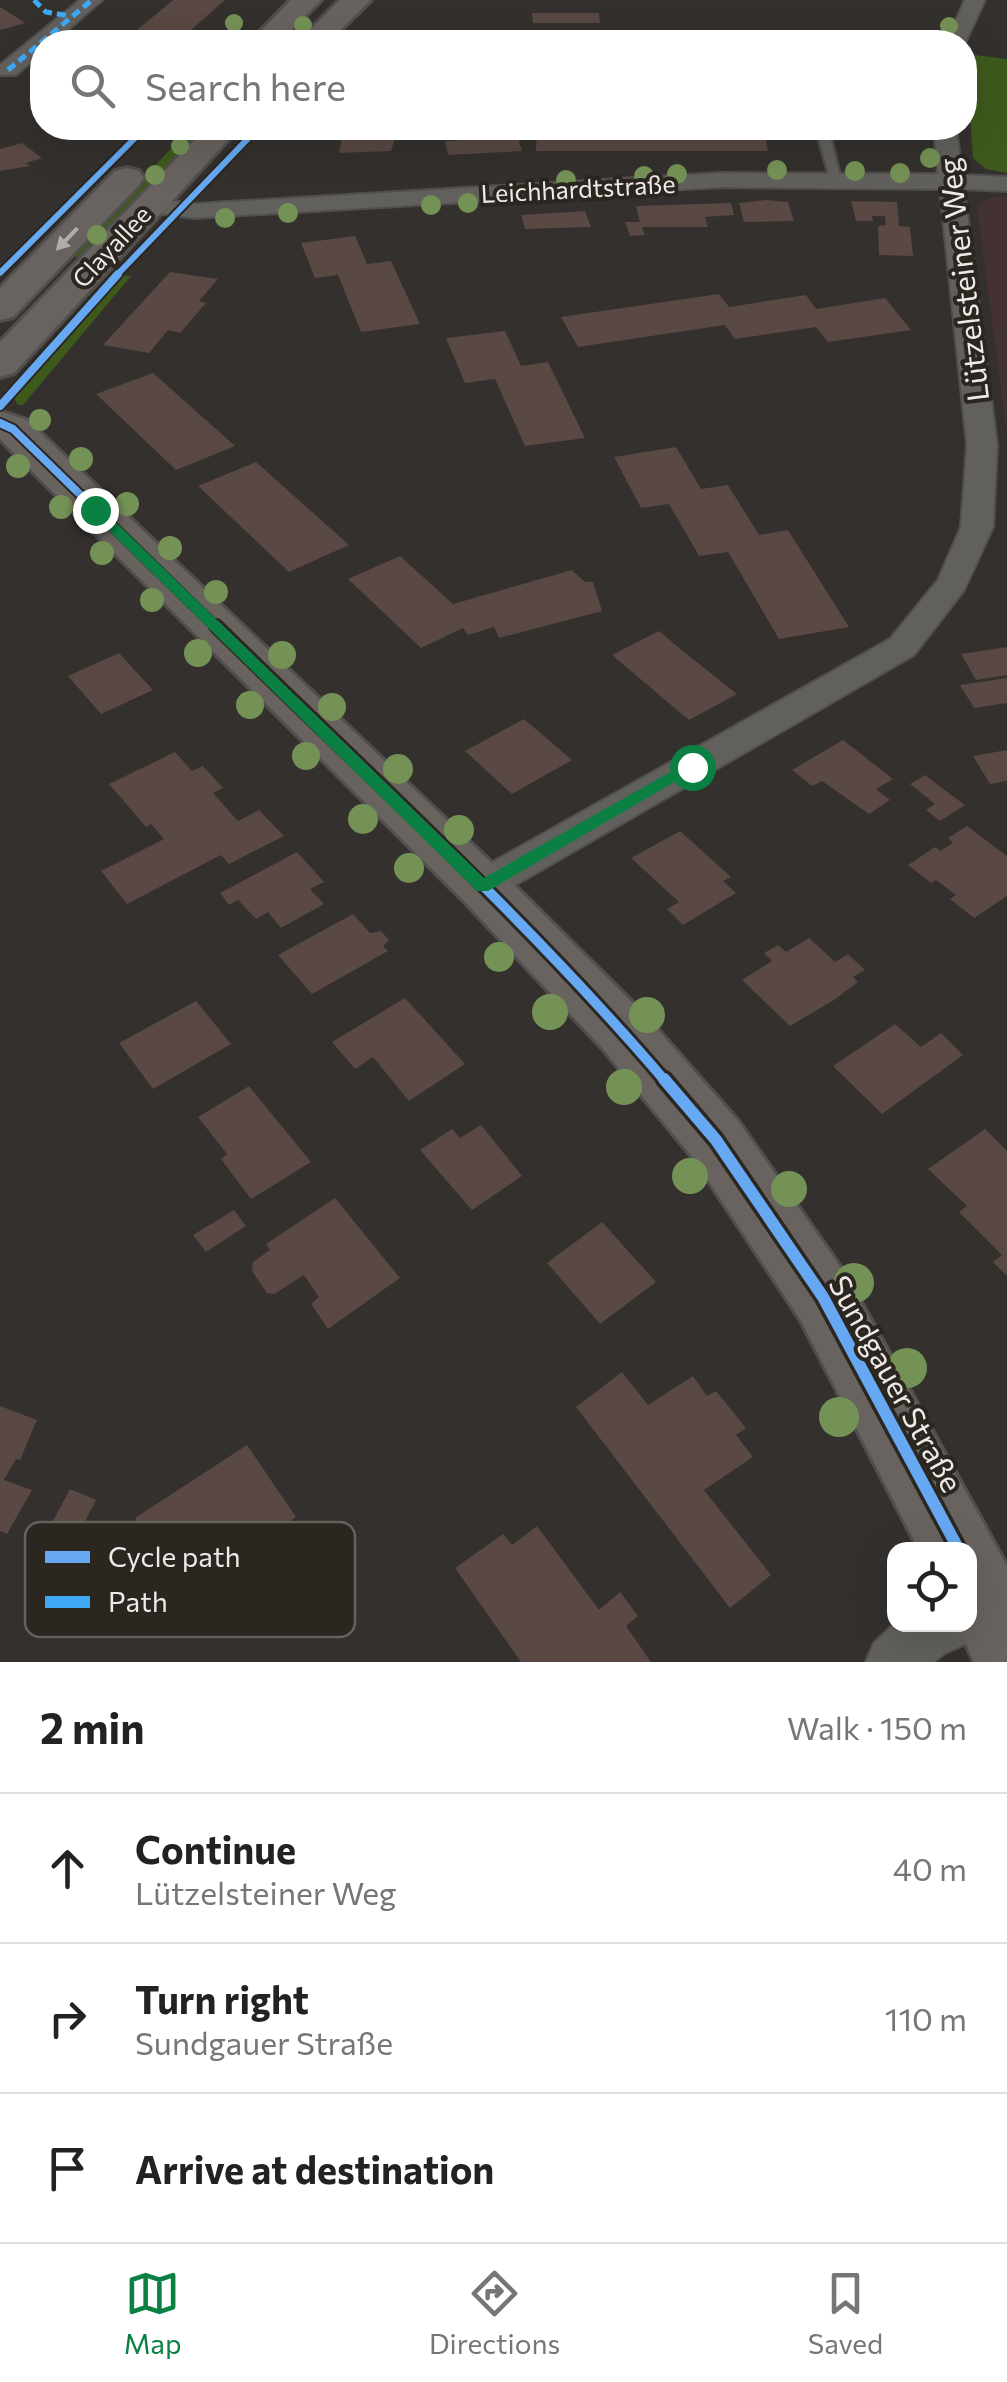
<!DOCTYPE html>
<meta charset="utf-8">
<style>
:root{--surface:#fff;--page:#f2f2f2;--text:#222;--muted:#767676;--line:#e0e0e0;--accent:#0b8043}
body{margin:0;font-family:Commissioner,sans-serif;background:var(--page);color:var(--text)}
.controls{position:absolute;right:30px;bottom:30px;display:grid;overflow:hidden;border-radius:20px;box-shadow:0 10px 40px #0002}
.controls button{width:90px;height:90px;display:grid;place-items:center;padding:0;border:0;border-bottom:2px solid var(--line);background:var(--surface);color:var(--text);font:50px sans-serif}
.stop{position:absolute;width:30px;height:30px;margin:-22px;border:8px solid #0b8043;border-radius:50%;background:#fff}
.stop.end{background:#0b8043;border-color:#fff;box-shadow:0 2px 10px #0008}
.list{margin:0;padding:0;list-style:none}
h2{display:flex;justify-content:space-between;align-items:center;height:130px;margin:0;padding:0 40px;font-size:42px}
h2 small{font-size:32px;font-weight:400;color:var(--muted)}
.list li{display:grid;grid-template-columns:65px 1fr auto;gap:30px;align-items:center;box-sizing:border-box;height:150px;padding:0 40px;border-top:2px solid var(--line)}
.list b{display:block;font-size:38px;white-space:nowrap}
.list p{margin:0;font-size:32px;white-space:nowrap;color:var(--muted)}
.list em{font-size:32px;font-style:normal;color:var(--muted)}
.icon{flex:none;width:55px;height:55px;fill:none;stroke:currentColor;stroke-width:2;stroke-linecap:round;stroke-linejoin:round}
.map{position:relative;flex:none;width:1007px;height:1662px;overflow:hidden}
.search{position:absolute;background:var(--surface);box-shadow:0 10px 40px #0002;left:30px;right:30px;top:30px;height:110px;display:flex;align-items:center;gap:25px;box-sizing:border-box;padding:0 35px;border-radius:40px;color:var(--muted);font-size:38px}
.sheet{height:580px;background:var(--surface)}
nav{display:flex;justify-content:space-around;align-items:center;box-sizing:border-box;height:140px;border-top:2px solid var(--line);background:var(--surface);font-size:28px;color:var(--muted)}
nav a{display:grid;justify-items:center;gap:5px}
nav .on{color:var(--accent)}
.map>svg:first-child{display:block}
.education{fill:#443233}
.green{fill:#3d5a1c}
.building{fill:#594843}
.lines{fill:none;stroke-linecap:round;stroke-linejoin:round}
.lane-casing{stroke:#514f4d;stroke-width:5}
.street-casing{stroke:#514f4d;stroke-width:4}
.secondary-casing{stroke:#514f4d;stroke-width:6}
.lane{fill:#62605d;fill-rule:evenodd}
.street{fill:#62605d;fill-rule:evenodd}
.secondary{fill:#69635f;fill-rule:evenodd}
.quiet{stroke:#3fa9f5;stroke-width:5;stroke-dasharray:9 5;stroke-linecap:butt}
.cycleway-far3-casing{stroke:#2c2620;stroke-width:10}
.cycleway-far2-casing{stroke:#2c2620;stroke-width:12}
.cycleway-far1-casing{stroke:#2c2620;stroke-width:16}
.cycleway-casing{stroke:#2c2620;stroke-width:19}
.cycleway-far3{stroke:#66a8f1;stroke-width:6}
.cycleway-far2{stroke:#66a8f1;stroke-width:8}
.cycleway-far1{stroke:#66a8f1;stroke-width:10}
.cycleway{stroke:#66a8f1;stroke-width:12}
.tree{fill:#759256}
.oneway{fill:#b3adaa}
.route{fill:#0b8043}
.labels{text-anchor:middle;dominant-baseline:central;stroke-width:8;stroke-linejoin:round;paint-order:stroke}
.far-street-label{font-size:25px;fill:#efeae7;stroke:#2c2620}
.street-label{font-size:30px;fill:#efeae7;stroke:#2c2620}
.key{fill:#2c2620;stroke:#66615c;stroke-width:2.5}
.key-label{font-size:28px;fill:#efeae7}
</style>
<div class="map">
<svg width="1007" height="1662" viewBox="0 0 1007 1662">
<rect width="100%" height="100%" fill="#33302d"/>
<path class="education" d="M990,197H1007V434L977,207Z"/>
<path class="green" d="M975,55L1007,59V173L986,169L973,158L968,86Z
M191,128H208L85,258L68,256Z
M122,275L131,276L23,405H18L14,398L17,393Z"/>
<path class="building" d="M173,0H225L183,37L137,30Z
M0,7L13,15L25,23L0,30Z
M532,13H599L600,23H533Z
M537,37H640L641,42H431V38Z
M344,128H398L391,151L339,153Z
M650,128L764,130L768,151H536L537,129Z
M846,128H892L894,136L848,135Z
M518,138L522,151L448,155L445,141Z
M22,143L42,158L26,163L30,166L0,171V149Z
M766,200L788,202L794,221L744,222L739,203Z
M851,201L897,202L899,226L910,227L913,256L879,255L878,226L886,225L885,216H872L873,221H856Z
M731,203L734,215L705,217L708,227H642L645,235L630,236L625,222H640L636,206Z
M585,211L591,227L525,229L521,215Z
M355,236L367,264L391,261L420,324L361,332L338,275L315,278L301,243Z
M170,272L218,279L199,301L206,303L180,333L168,330L149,353L103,345Z
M719,294L729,307L806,295L816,309L885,298L911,330L828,342L816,327L735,339L725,325L578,347L561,317Z
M505,331L521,366L548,362L585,438L525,446L495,379L465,383L446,338Z
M153,373L235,446L176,470L96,394Z
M676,447L701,489L728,485L759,535L788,530L849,627L779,639L728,552L699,556L669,504L641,508L614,457Z
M256,462L349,545L289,572L198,486Z
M400,556L453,604L572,570L585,582H593L602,611L499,638L494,627L468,635L463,628L421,648L348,579Z
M659,631L684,652L737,694L689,720L612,655Z
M1007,647V675L976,680L961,654Z
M119,653L153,690L101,714L68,676Z
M1007,678V703L974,708L960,685Z
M524,719L572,760L512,794L465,751Z
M843,740L893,779L876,789L890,800L869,814L822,781L812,786L792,770Z
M1007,750V781L990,784L973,756Z
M175,752L192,771L203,766L223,788L213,793L238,821L259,810L284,836L229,864L221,855L127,904L101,871L164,839L151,824L146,827L109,784Z
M925,775L950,794L965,805L940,821L926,810L935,804L910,784Z
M967,826L1007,856V896L974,918L950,899L956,895L936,880L931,883L908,865L935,847L940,851L953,843L948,838Z
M680,831L731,877L723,881L736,893L683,925L667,909L679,902L631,858Z
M297,852L324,882L310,889L324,904L281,928L268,912L256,919L238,900L229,905L220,893Z
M353,914L370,933L381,931L389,940L383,946L388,951L312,994L278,955Z
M809,938L835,962L848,954L865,970L853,977L858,982L834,1000L790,1026L742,980L772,961L764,953L778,945L786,952Z
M405,998L465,1064L409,1101L373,1057L355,1069L332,1042Z
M196,1001L231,1044L153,1089L119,1043Z
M895,1024L921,1047L941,1033L963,1055L882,1114L833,1066Z
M249,1086L311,1162L251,1199L221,1159L227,1154L198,1117Z
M481,1125L522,1176L472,1210L420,1150L452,1129L460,1138Z
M985,1129L1007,1151V1276L993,1262L1002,1255L959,1212L967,1206L928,1169Z
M335,1198L400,1278L328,1329L311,1304L319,1297L304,1275L274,1294L267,1293L252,1271L253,1262L270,1250L266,1244Z
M234,1210L246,1226L206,1252L193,1235Z
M602,1222L656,1282L600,1324L547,1263Z
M622,1372L648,1405L693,1376L707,1396L716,1391L746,1428L736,1435L753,1457L704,1490L771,1575L730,1608L576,1407Z
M0,1406L37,1420L20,1460L16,1459L4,1480L32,1490L7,1534L0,1531Z
M247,1445L296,1517L183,1599L135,1518Z
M70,1489L96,1500L67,1557L39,1547Z
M537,1526L599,1610L620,1592L638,1616L626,1626L651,1662H521L455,1568L503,1534L512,1545Z"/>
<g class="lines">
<defs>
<path id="lane" d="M816,128H828L841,181L830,178Z"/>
<path id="street" d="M80,0H102L54,42H42V52L16,75H0V65Z
M965,0H985L964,45L946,42Z
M934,128H956L962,175L1007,177V191L964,189L997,445L993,527L964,590L914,655L496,896L482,901L468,896L463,886L468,876L890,639L938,580L961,527L967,445L940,189L720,187L194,218L149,212L137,205L149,198L194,204L720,173L938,174Z
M970,1608L976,1624L968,1643L945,1653L934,1662H866L874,1643L894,1624H970Z"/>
<path id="secondary" d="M291,0H321L280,42H250Z
M340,0H371L328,42H298Z
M206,128H239L14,373L0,377V342Z
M127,168L139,171L144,178L139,185L13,317L0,320V288L115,171Z
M0,411L27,420L501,872L645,1015L738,1121L846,1275L1007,1566V1662H974L957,1624H970V1550H919L800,1319L694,1159L603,1049L463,900L0,439Z"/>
</defs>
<use href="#lane" class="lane-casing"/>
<use href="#street" class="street-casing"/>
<use href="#secondary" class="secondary-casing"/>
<use href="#lane" class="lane"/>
<use href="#street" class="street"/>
<use href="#secondary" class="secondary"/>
<path class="quiet" d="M34,0L46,12L70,16
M8,70L92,0"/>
<defs>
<path id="cycleway-far3" d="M0,273L145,128
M116,276L258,128"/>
<path id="cycleway-far2" d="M0,406L118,274
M0,423L13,429L218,629"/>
<path id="cycleway-far1" d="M216,626C368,775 528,920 666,1082"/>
<path id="cycleway" d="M664,1079L716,1140L823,1297L959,1550"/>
</defs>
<use href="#cycleway-far3" class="cycleway-far3-casing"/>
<use href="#cycleway-far2" class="cycleway-far2-casing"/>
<use href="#cycleway-far1" class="cycleway-far1-casing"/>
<use href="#cycleway" class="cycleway-casing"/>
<use href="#cycleway-far3" class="cycleway-far3"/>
<use href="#cycleway-far2" class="cycleway-far2"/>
<use href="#cycleway-far1" class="cycleway-far1"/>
<use href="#cycleway" class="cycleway"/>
</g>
<g class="tree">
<circle cx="234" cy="23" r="9"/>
<circle cx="303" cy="25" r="9"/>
<circle cx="949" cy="26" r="9"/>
<circle cx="180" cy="146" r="9"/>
<circle cx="930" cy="158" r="10"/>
<circle cx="777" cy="170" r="10"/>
<circle cx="855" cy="171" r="10"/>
<circle cx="900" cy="173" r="10"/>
<circle cx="677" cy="174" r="10"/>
<circle cx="155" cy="175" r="10"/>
<circle cx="644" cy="176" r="10"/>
<circle cx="566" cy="180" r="10"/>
<circle cx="468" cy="203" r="10"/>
<circle cx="431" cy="205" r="10"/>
<circle cx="288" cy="213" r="10"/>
<circle cx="225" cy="218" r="10"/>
<circle cx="97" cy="235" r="10"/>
<circle cx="40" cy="420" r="11"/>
<circle cx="81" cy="459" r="12"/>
<circle cx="18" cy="466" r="12"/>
<circle cx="127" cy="504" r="12"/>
<circle cx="61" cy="507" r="12"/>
<circle cx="170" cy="548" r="12"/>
<circle cx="102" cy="553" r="12"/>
<circle cx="216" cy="592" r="12"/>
<circle cx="152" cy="600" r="12"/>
<circle cx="198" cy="653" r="14"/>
<circle cx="282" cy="655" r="14"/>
<circle cx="250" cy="705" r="14"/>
<circle cx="332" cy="707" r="14"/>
<circle cx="306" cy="756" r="14"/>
<circle cx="398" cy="769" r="15"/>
<circle cx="363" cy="819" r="15"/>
<circle cx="459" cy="830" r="15"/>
<circle cx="409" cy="868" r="15"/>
<circle cx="499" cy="957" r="15"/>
<circle cx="550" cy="1012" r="18"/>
<circle cx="647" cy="1015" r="18"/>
<circle cx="624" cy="1087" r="18"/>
<circle cx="690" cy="1176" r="18"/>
<circle cx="789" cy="1189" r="18"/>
<circle cx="854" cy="1283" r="20"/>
<circle cx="907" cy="1368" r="20"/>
<circle cx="839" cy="1417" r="20"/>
</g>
<defs><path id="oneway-solid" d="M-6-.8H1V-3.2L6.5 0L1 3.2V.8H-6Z" transform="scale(2.5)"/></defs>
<use class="oneway" href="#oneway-solid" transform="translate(67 239) rotate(134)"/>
<path class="route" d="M91,507H100L484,878L686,763L692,762L700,767L488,891H477L91,513Z"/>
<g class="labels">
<g class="far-street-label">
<text transform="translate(578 188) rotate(-3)">Leichhardtstraße</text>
<text transform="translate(111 246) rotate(-47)">Clayallee</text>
</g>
<g class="street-label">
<text transform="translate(962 280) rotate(-97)">Lützelsteiner Weg</text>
<text transform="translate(897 1383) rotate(61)">Sundgauer Straße</text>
</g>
</g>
<rect x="25" y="1522" width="330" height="115" rx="15" class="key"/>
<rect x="45" y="1551" width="45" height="12" fill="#66a8f1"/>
<rect x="45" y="1596" width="45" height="12" fill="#3fa9f5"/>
<g class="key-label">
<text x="108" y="1567">Cycle path</text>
<text x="108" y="1612">Path</text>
</g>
</svg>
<div class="controls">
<button><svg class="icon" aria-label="locate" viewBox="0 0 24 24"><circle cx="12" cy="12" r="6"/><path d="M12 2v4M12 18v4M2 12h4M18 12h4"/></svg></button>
</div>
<div class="stop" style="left:692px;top:767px"></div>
<div class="stop end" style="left:95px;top:510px"></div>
<div class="search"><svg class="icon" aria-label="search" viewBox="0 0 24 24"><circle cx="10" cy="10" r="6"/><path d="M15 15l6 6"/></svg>Search here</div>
</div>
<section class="sheet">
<h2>2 min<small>Walk · 150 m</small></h2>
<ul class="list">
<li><svg class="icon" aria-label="ahead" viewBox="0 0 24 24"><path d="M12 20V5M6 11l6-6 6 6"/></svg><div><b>Continue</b><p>Lützelsteiner Weg</p></div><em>40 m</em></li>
<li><svg class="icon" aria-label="right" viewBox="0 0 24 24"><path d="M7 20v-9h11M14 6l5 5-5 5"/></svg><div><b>Turn right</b><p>Sundgauer Straße</p></div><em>110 m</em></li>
<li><svg class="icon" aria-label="arrive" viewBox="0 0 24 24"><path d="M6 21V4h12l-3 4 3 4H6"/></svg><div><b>Arrive at destination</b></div></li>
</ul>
</section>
<nav>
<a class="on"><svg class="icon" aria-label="map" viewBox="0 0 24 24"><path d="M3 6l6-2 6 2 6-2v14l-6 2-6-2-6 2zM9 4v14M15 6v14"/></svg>Map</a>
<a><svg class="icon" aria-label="directions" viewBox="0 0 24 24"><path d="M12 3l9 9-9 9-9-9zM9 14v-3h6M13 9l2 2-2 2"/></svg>Directions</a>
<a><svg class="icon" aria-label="saved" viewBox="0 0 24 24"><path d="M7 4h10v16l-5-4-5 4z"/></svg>Saved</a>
</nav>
